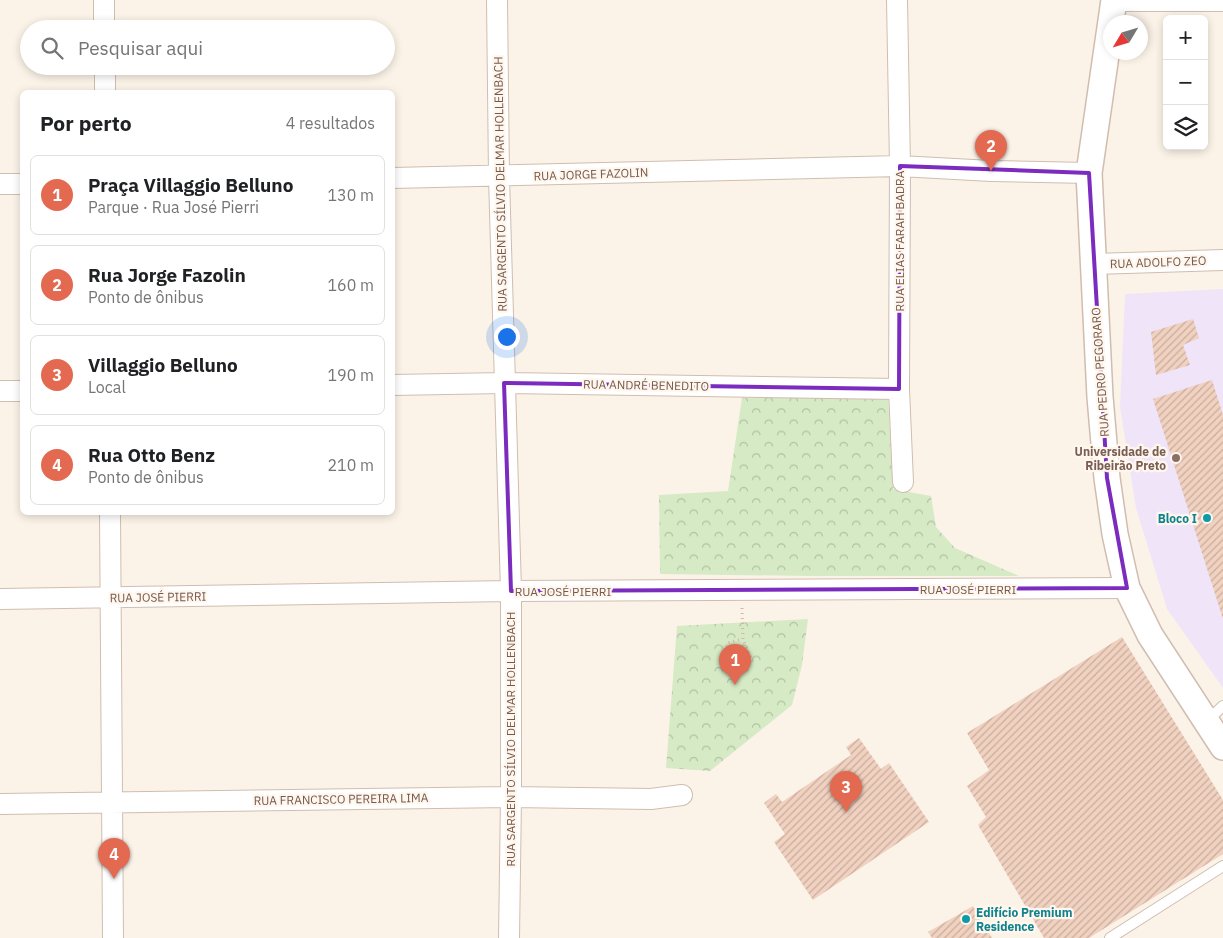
<!DOCTYPE html>
<html lang="pt">
<meta charset="utf-8">
<style>
:root{--surface:#fff;--page:#f6f6f6;--text:#202124;--muted:#757577;--line:#e0e0e0;--accent:#e36a50}
body{margin:0;font-family:"IBM Plex Sans",sans-serif;background:var(--page);color:var(--text)}
.controls{position:absolute;right:15px;top:15px;display:grid;overflow:hidden;border-radius:8px;box-shadow:0 2px 8px #0003}
.controls button{width:45px;height:45px;display:grid;place-items:center;padding:0;border:0;border-bottom:1px solid var(--line);background:var(--surface);color:var(--text);font:25px sans-serif}
.compass{position:absolute;left:1103px;top:15px;width:45px;height:45px;border-radius:50%;background:var(--surface);box-shadow:0 2px 8px #0003;rotate:232deg}
.you{position:absolute;left:506px;top:336px;width:18px;height:18px;margin:-12px;border:4px solid #fff;border-radius:50%;background:#1a73e8;box-shadow:0 0 0 8px #1a73e833}
.badge{display:grid;place-items:center;width:32px;height:32px;border-radius:50%;background:var(--accent);color:#fff;font-size:16px;font-weight:700}
.pin{position:absolute;translate:-50% -41px;filter:drop-shadow(0 1px 2px #0008)}
.pin::after{content:'';position:absolute;top:26px;width:18px;height:15px;background:inherit;clip-path:polygon(0 0,100% 0,50% 100%)}
.list{margin:0;padding:0;list-style:none}
h2{display:flex;justify-content:space-between;align-items:center;height:65px;margin:0;padding:0 20px;font-size:21px}
h2 small{font-size:16px;font-weight:400;color:var(--muted)}
.list li{display:grid;grid-template-columns:32px 1fr auto;gap:15px;align-items:center;box-sizing:border-box;height:80px;margin:0 10px 10px;padding:0 10px;border:1px solid var(--line);border-radius:8px}
.list b{display:block;font-size:19px;white-space:nowrap}
.list p{margin:0;font-size:16px;white-space:nowrap;color:var(--muted)}
.list em{font-size:16px;font-style:normal;color:var(--muted)}
.icon{flex:none;width:28px;height:28px;fill:none;stroke:currentColor;stroke-width:2;stroke-linecap:round;stroke-linejoin:round}
.map{position:relative;flex:none;width:1223px;height:938px;overflow:hidden}
.search{position:absolute;background:var(--surface);box-shadow:0 2px 8px #0003;left:20px;top:20px;width:375px;height:55px;display:flex;align-items:center;gap:12px;box-sizing:border-box;padding:0 18px;border-radius:28px;color:var(--muted);font-size:19px}
.panel{position:absolute;background:var(--surface);box-shadow:0 2px 8px #0003;left:20px;top:90px;width:375px;height:425px;border-radius:8px}
.map>svg:first-child{display:block}
.education{fill:#f0e4f9}
.forest{fill:url(#forest-crowns)}
.building{fill:url(#building-hatch)}
.lines{fill:none;stroke-linecap:round;stroke-linejoin:round}
.service-casing{stroke:#d0bdb0;stroke-width:12}
.minor-casing{stroke:#d0bdb0;stroke-width:22}
.tertiary-casing{stroke:#d0bdb0;stroke-width:28}
.path{stroke:#d6b4a2;stroke-width:3;stroke-dasharray:1 4;stroke-linecap:butt}
.service{stroke:#fff;stroke-width:10}
.minor{stroke:#fff;stroke-width:20}
.tertiary{stroke:#fff;stroke-width:25}
.marked{fill:none;stroke:#7b2cbf;stroke-width:4;stroke-linejoin:round}
.education-dot{fill:#8d6e63;stroke:#fff7ee;stroke-width:2}
.culture-dot{fill:#0f9aa8;stroke:#fff7ee;stroke-width:2}
.labels{text-anchor:middle;dominant-baseline:central;stroke-width:4.5;stroke-linejoin:round;paint-order:stroke}
.street-label{font-size:12px;fill:#76594c;stroke:#fff7ee}
.education-label{font-size:12px;font-weight:bold;fill:#785e54;stroke:#fff7ee;text-anchor:end}
.culture-label{font-size:12px;font-weight:bold;fill:#0d838f;stroke:#fff7ee;text-anchor:end}
</style>
<div class="map">
<svg width="1223" height="938" viewBox="0 0 1223 938">
<defs>
<pattern id="forest-crowns" width="20" height="18" patternUnits="userSpaceOnUse" patternTransform="scale(1.25)"><rect width="20" height="18" fill="#d6eac6"/><path d="M2 6a3 3 0 1 1 6 0M12 15a3 3 0 1 1 6 0" fill="none" stroke="#b2c1a3"/></pattern>
<pattern id="building-hatch" width="6" height="6" patternUnits="userSpaceOnUse" patternTransform="scale(1.25)"><rect width="6" height="6" fill="#f1d1c0"/><path d="M-1 1l2-2M0 6l6-6M5 7l2-2" fill="none" stroke="#c8ad9e"/></pattern>
</defs>
<rect width="100%" height="100%" fill="#fcf3e8"/>
<path class="education" d="M1223,289V688L1167,609L1136,508L1120,407L1125,294Z"/>
<path class="forest" d="M888,397L893,489L931,496L936,527L955,548L1019,576H811L660,574L659,495L728,491L742,398Z
M808,619L802,665L792,705L710,771L666,768L677,626Z"/>
<path class="building" d="M1193,319L1199,338L1183,345L1190,365L1156,375L1151,332Z
M1212,380L1223,415V619L1153,399Z
M1122,637L1223,800V854L1089,938H1044L978,825L986,817L967,786L989,770L967,733Z
M859,738L881,769L889,763L929,822L813,900L774,842L785,834L764,803L776,794L782,802L851,755L846,747Z
M973,906L992,938H932L928,932Z"/>
<g class="lines">
<defs>
<path id="service" d="M1207,721L1223,706
M1110,938L1223,866"/>
<path id="minor" d="M104,0V29
M497,0L499,177L511,591V797L509,938
M897,0L900,166L899,389L903,482
M1113,1H1223
M105,66V92
M392,178L900,166L991,171L1089,173
M0,184H22
M1094,264L1223,260
M392,385L504,383L899,389
M0,391H22
M110,512L113,938
M0,599L511,591L1127,588
M0,804L511,797L651,799L682,795"/>
<path id="tertiary" d="M1114,0L1089,173L1100,397L1107,478L1115,534L1127,588L1150,635L1223,747"/>
</defs>
<use href="#service" class="service-casing"/>
<use href="#minor" class="minor-casing"/>
<use href="#tertiary" class="tertiary-casing"/>
<path class="path" d="M742,608L743,639L727,643L728,664L753,663L743,639"/>
<use href="#service" class="service"/>
<use href="#minor" class="minor"/>
<use href="#tertiary" class="tertiary"/>
</g>
<path class="marked" d="M900,166L1089,173L1107,478L1127,588L511,591L504,383L899,389Z"/>
<circle class="education-dot" cx="1176" cy="458" r="5"/>
<g class="culture-dot">
<circle cx="1207" cy="518" r="5"/>
<circle cx="966" cy="919" r="5"/>
</g>
<g class="labels">
<g class="street-label">
<text transform="translate(591 174) rotate(-2)">RUA JORGE FAZOLIN</text>
<text transform="translate(500 184) rotate(-91)">RUA SARGENTO SÍLVIO DELMAR HOLLENBACH</text>
<text transform="translate(899 241) rotate(-90)">RUA ELIAS FARAH BADRA</text>
<text transform="translate(1158 262) rotate(-2)">RUA ADOLFO ZEO</text>
<text transform="translate(1100 372) rotate(-94)">RUA PEDRO PEGORARO</text>
<text transform="translate(646 385) rotate(1)">RUA ANDRÉ BENEDITO</text>
<text x="968" y="589">RUA JOSÉ PIERRI</text>
<text x="563" y="591">RUA JOSÉ PIERRI</text>
<text transform="translate(158 597) rotate(-1)">RUA JOSÉ PIERRI</text>
<text transform="translate(510 739) rotate(-90)">RUA SARGENTO SÍLVIO DELMAR HOLLENBACH</text>
<text transform="translate(341 799) rotate(-1)">RUA FRANCISCO PEREIRA LIMA</text>
</g>
<g class="education-label">
<text x="1166" y="451">Universidade de<tspan x="1166" dy="14">Ribeirão Preto</tspan></text>
</g>
<g class="culture-label">
<text x="1197" y="518">Bloco I</text>
<text x="976" y="912" text-anchor="start">Edifício Premium<tspan x="976" dy="14">Residence</tspan></text>
</g>
</g>
</svg>
<div class="controls">
<button>+</button>
<button>−</button>
<button><svg class="icon" aria-label="layers" viewBox="0 0 24 24"><path d="M12 4l9 5-9 5-9-5zM3 14l9 5 9-5"/></svg></button>
</div>
<svg class="compass" viewBox="-18 -18 36 36"><path d="M0-13l5 13h-10z" fill="#e53935"/><path d="M0 13l5-13h-10z" fill="#757577"/></svg>
<div class="you"></div>
<div class="pin badge" style="left:735px;top:685px">1</div>
<div class="pin badge" style="left:991px;top:171px">2</div>
<div class="pin badge" style="left:846px;top:812px">3</div>
<div class="pin badge" style="left:114px;top:879px">4</div>
<div class="search"><svg class="icon" aria-label="search" viewBox="0 0 24 24"><circle cx="10" cy="10" r="6"/><path d="M15 15l6 6"/></svg>Pesquisar aqui</div>
<section class="panel">
<h2>Por perto<small>4 resultados</small></h2>
<ul class="list">
<li><span class="badge">1</span><div><b>Praça Villaggio Belluno</b><p>Parque · Rua José Pierri</p></div><em>130 m</em></li>
<li><span class="badge">2</span><div><b>Rua Jorge Fazolin</b><p>Ponto de ônibus</p></div><em>160 m</em></li>
<li><span class="badge">3</span><div><b>Villaggio Belluno</b><p>Local</p></div><em>190 m</em></li>
<li><span class="badge">4</span><div><b>Rua Otto Benz</b><p>Ponto de ônibus</p></div><em>210 m</em></li>
</ul>
</section>
</div>
